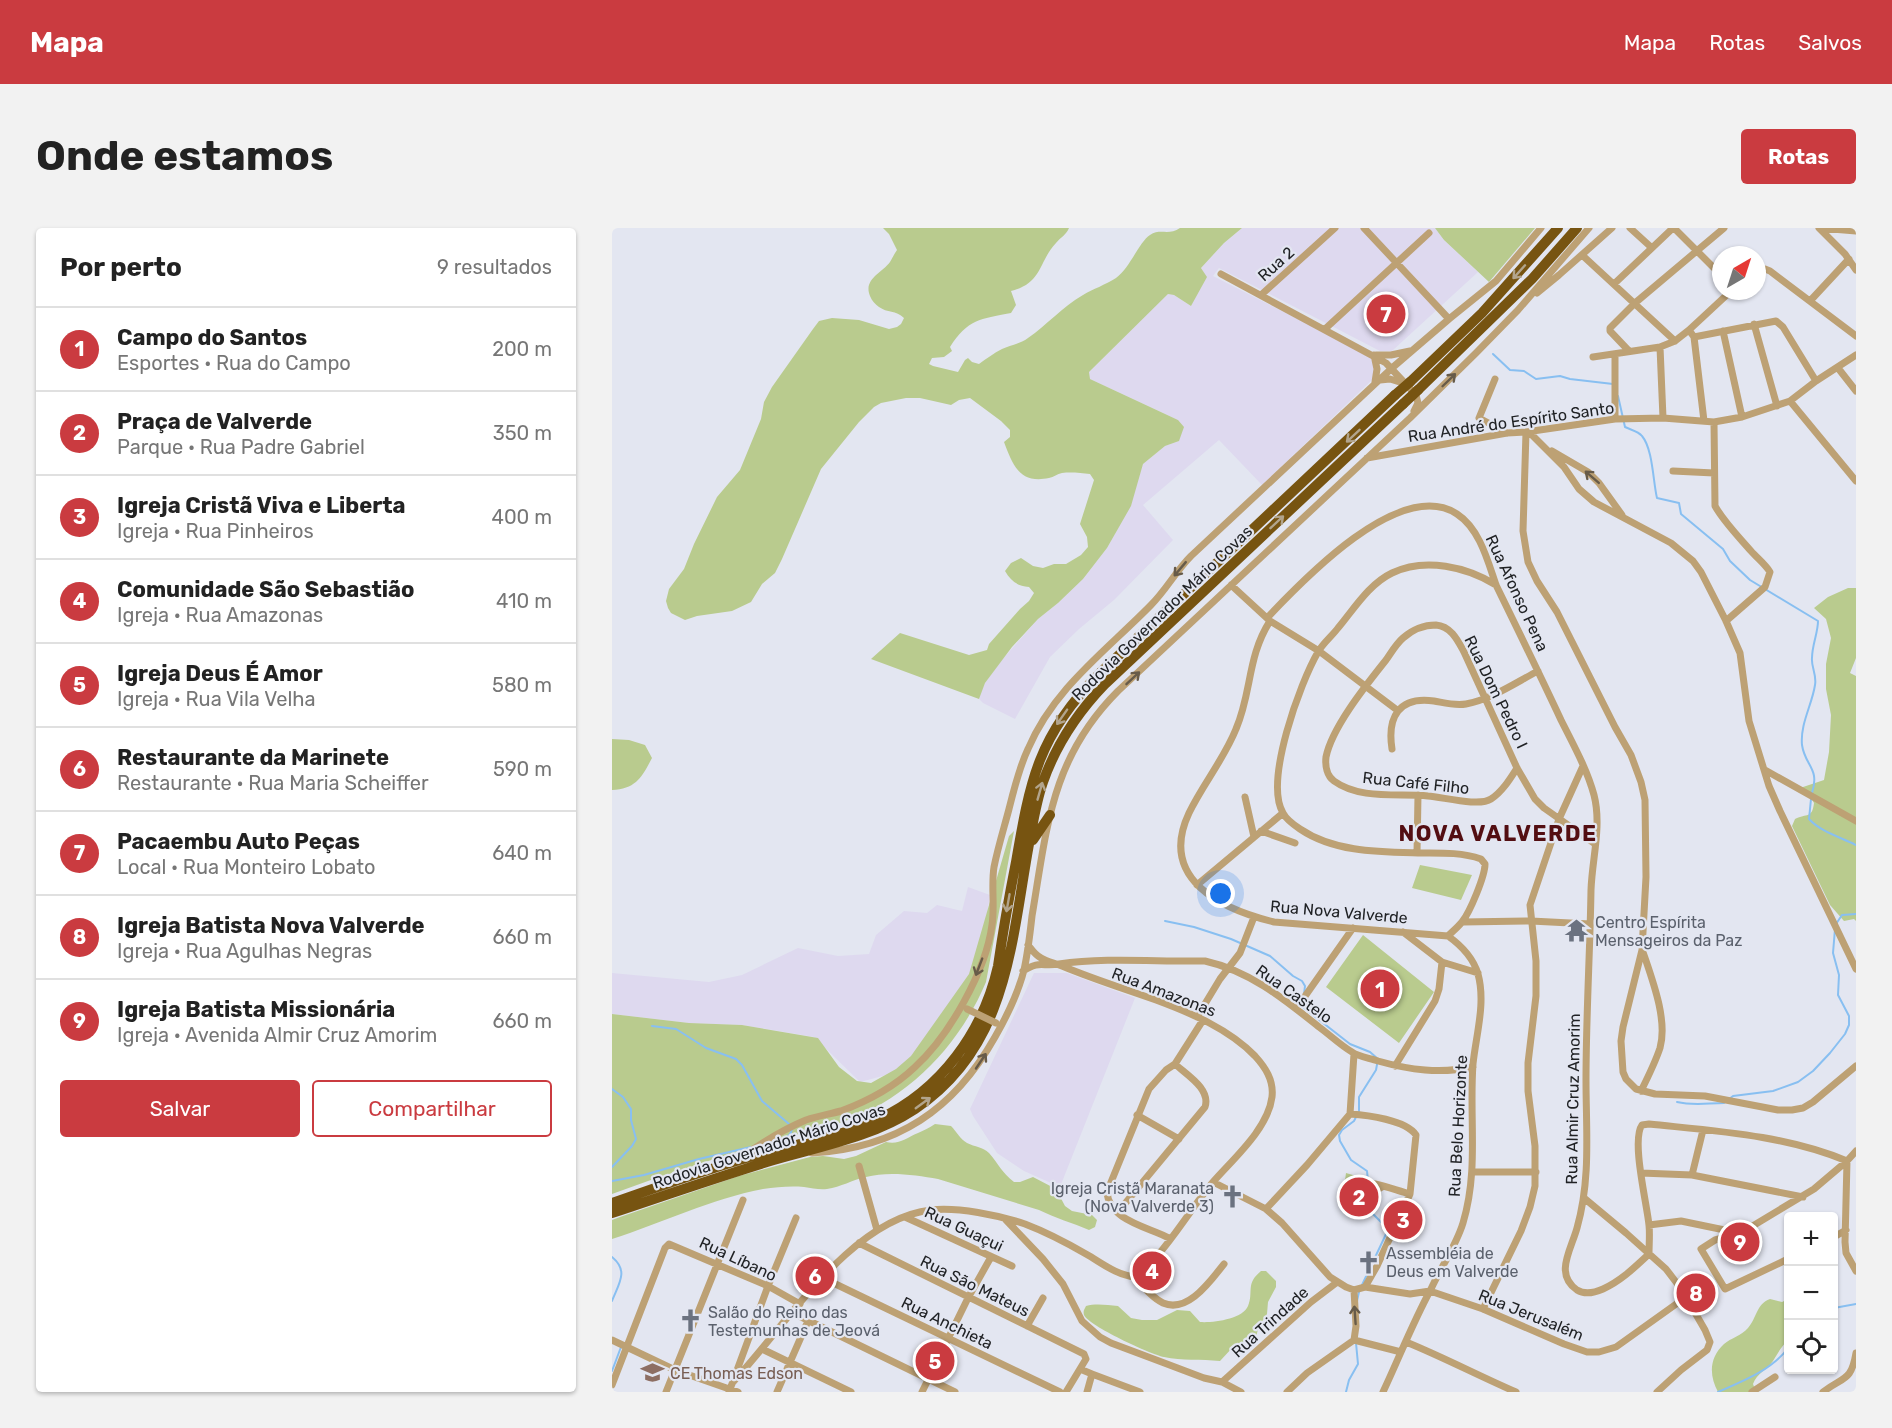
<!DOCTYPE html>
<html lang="pt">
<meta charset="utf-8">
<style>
:root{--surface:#fff;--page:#f2f2f2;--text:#222;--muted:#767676;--line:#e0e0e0;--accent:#ca3b40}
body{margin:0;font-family:Rubik,sans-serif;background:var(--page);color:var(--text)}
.controls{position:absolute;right:18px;bottom:18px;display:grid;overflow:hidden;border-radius:6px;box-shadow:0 2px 4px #0004}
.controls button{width:54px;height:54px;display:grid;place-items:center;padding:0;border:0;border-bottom:2px solid var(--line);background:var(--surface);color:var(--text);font:30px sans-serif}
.compass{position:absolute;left:1100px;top:18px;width:54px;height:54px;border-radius:50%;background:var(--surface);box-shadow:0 2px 4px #0004;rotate:39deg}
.you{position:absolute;left:609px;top:666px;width:21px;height:21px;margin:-15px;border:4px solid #fff;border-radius:50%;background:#1a73e8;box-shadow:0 0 0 9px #1a73e833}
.badge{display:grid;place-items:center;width:39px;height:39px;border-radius:50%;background:var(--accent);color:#fff;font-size:20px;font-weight:700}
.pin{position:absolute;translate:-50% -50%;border:3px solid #fff;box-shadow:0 2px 6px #0006}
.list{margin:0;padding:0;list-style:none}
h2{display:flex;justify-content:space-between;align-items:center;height:78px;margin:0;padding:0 24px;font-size:26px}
h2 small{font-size:20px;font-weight:400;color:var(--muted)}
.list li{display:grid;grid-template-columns:39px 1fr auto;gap:18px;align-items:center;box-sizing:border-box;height:84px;padding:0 24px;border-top:2px solid var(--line)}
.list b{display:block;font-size:22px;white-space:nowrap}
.list p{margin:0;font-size:20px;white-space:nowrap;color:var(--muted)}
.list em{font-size:20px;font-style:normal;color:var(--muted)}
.actions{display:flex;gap:12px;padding:18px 24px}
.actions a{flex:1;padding:14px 0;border:2px solid var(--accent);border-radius:6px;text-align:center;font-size:21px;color:var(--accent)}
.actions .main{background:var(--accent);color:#fff}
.icon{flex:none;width:33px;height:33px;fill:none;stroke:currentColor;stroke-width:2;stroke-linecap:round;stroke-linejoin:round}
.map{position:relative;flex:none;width:1244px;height:1164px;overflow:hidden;border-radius:6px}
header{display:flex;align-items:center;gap:36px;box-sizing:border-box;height:84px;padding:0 30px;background:var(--accent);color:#fff}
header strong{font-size:28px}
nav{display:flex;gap:33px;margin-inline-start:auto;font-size:21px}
.intro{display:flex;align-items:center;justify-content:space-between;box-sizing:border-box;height:144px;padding:0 36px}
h1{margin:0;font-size:42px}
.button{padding:15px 27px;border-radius:6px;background:var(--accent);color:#fff;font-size:21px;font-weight:700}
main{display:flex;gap:36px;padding:0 36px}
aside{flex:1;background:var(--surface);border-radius:6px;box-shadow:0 2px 4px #0004}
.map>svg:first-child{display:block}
.industrial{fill:#ded9ef}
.green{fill:#b9cb8e}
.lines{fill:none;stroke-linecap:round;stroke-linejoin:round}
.stream{stroke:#88bff1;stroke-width:2}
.minor{stroke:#bda174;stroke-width:7}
.highway{stroke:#775411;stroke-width:10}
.minor-bridge{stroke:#bda174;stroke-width:7}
.highway-bridge{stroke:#775411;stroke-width:10}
.oneway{stroke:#b2a48c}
.oneway2{stroke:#675b49}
.labels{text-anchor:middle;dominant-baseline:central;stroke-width:4.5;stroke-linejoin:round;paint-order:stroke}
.street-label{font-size:16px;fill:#202225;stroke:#e3e6f1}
.worship-label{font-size:16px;fill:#5b616d;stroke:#e3e6f1;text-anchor:start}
.education-label{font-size:16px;fill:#785e54;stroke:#e3e6f1;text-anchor:start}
.district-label{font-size:22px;font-weight:bold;letter-spacing:1.5px;fill:#530e12;stroke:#e3e6f1}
</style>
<header>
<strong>Mapa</strong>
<nav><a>Mapa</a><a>Rotas</a><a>Salvos</a></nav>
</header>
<div class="intro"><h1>Onde estamos</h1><a class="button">Rotas</a></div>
<main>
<aside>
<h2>Por perto<small>9 resultados</small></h2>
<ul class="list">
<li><span class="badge">1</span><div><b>Campo do Santos</b><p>Esportes · Rua do Campo</p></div><em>200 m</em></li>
<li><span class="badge">2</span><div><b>Praça de Valverde</b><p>Parque · Rua Padre Gabriel</p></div><em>350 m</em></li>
<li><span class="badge">3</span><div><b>Igreja Cristã Viva e Liberta</b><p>Igreja · Rua Pinheiros</p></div><em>400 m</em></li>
<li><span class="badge">4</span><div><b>Comunidade São Sebastião</b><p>Igreja · Rua Amazonas</p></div><em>410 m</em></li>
<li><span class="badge">5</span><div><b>Igreja Deus É Amor</b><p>Igreja · Rua Vila Velha</p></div><em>580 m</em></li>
<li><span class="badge">6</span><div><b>Restaurante da Marinete</b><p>Restaurante · Rua Maria Scheiffer</p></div><em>590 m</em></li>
<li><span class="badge">7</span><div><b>Pacaembu Auto Peças</b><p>Local · Rua Monteiro Lobato</p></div><em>640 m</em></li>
<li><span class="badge">8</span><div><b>Igreja Batista Nova Valverde</b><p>Igreja · Rua Agulhas Negras</p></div><em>660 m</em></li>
<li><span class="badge">9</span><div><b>Igreja Batista Missionária</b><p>Igreja · Avenida Almir Cruz Amorim</p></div><em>660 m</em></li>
</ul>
<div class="actions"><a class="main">Salvar</a><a>Compartilhar</a></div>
</aside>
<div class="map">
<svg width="1244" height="1164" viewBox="0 0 1244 1164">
<rect width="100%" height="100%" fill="#e3e6f1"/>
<path class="industrial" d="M630,0H823L832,12L866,44L780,123H768L607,40L601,48L753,125L759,131L762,138L761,151L650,257L607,212L531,277L561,312L502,372L467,401L438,429L403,491L371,475L367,471L368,466L373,455L388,434L426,391L446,375L471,351L495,320L504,304L531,236L553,218L567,213L566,192L478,151L477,144L556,66L562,67L579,78L592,45L589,40L612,15Z
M356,659L378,667L369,726L346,779L289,843L248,854L202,809L130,797L77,795L0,786V745L97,754L130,747L186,720L226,728L257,726L264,707L292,683L315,685L325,677L350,683Z
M422,745H455L523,770L448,959L412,943L385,925L361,888L358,881Z"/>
<path class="green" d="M271,0H457C454,7 449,9 444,15C426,34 431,55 399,63L404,77L399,85C368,91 356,91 338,119L340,123L332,129L320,130L317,136L321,138L346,144L353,132L356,130L360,134L367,136C374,131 382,125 390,121C398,117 408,116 416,110C435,97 450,79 471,67C481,61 493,57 504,50C518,40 527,14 538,7C548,0 557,8 568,0H630L612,15L589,40L595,49L579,78L562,67L556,66L477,144L478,151L566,192L572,199L567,213L553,218L531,236L519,278L495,320L471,351L446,375L426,391L400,419L373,455L367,471L259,431L288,405L357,427L375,422L377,416L408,381L417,373L422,365L417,359C405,358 399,353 393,343L399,335L409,330L421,338L431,340L442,336H454L469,327L476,319L475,309L468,296L482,252L478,246C469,245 459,244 450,245C445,246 442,249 437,250C408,256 401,238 392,214L398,209V202L389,193L358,170L347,172L339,177L308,170H294L269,175L262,179L247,194L209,241L170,331L163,345L150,356L139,374L120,383L85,388L73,392L59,385L56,380L54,373L57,361L72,341L82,316L105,269L128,242L149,191L152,174L160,159L201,101L207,93L220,90L247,92L277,101L285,99L289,96L292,90C284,82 275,85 267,79C263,76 260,73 258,68C251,51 270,45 278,34C280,31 282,26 285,22L277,6Z
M823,0H923L877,54L832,12Z
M1236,360H1244V430L1238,445L1244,448V693L1242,691L1232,693L1218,677L1180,598L1183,591C1195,585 1200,591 1202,575L1198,568L1188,560L1212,552L1217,524L1219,487L1214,461V436L1219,410L1214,391L1202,380L1216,369Z
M0,511L17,512L33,517L40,530C30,549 24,561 0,562Z
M402,603L374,754C347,818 297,870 231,894C204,903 175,908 147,917C98,932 49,948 0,966V786L77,795L130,797L206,810L227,839L245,853L259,855L284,841L299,828L357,746L397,608Z
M808,637L860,647L849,672L800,660Z
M751,707L822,764L787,815L714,759Z
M323,896L339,898C345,904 348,911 355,915C363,919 371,919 377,925C386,935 390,945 402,954H408L421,949L444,961L453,978L460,983L480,987L485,992L483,999L477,1002C461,995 443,990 427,982L326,951C304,947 276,943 254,949C240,952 229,959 215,961C207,962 200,960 192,959C178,958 165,959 151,961C99,971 50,995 0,1011V992L8,989L127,948L198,929L211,928L232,931L244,928L274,914C287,917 294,910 306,905C312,902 317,900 323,896Z
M734,945L775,957L744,979L732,960Z
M649,1043H654L664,1053V1059L656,1074L655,1086L647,1098L643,1112L638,1117L621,1119L608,1133C589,1131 570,1133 552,1129C538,1126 477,1098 472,1087C471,1083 472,1082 474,1078C484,1075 495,1077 506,1078L519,1090L530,1092H545L565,1082L578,1083L588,1094C601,1095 631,1091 636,1078C642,1064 633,1056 649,1043Z
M1158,1071L1170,1074L1176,1071V1112C1169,1119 1166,1125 1161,1133C1155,1142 1145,1145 1141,1156L1144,1164H1106C1097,1147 1097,1130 1112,1116C1119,1110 1129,1108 1136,1100C1145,1090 1144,1076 1158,1071Z"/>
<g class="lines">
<path class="stream" d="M881,126L898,142L912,143L924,151L948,148L958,151L1001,156
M1006,168L1013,199C1019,202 1026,203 1030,208C1041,221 1041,254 1045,270L1067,275L1069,286L1111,321L1118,333L1138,352L1206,393C1206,405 1200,417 1200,430C1199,439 1205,447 1203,457C1200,477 1188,496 1190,517C1193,538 1208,540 1200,565
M1199,571L1197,591C1209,604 1228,609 1244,617
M553,693L582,699L619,711L658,728L681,748L690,753L693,758L692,766
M1224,696L1230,687L1244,686
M691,774L692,780L738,816L758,824L766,831L764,842L747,869V883L742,893L730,902L727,907L728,913L739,932L755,943L759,984L773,998L775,1004L750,1057
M40,798L64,801L94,820L124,831L130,837L150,873L177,896
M0,861L11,869L19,881V892L24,911L20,918L0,939
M1065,874C1082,878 1096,875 1112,875L1121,868L1161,863L1186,854L1201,843L1218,825L1233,806L1237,797V788L1226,767L1227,747L1221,725L1223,701
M156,915C166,913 178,912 180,901
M0,953L32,947L87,931L139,919
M0,1029C17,1043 7,1055 0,1073
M745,1073L747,1064
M1222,1080L1244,1076
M0,1143L9,1119
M734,1164L737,1152L746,1136L744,1115
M1106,1164C1131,1153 1160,1142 1176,1120"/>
<path class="minor" d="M752,0L837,91
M1018,0L1040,20
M1062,0L1109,47
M1207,0L1233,26L1244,42
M1208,0L1244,3
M970,27L1063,113
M1145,44L1153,41L1158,43L1244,108
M609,46L774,135L804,167L806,175L802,183
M1002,56L1061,0
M925,65L947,47L1000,0
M649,67L723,0
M1198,73L1237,31
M1142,96L1165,178
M713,101L817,5
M1077,102L1119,63
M1111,103L1130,189
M1082,109L1092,193
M1048,119L1051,190
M1017,123L998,103V100L1023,75L1112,0
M762,127L765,141L763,154
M764,127H779L798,123
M981,129L1048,119L1063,113L1077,102L1082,109L1164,93L1171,99L1204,153
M1226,140L1244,163
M883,151L867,190L895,205
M768,152L778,151L794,156
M1178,173L1244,253
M1003,191V126
M1102,194L1103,278C1112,294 1126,308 1139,323C1145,330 1153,336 1158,344L1153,359L1114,393
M914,204L911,303L916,334L925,353L945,384L1003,499L1019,527L1029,554L1033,572L1034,649L1030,722L1011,799L1009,813L1011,844L1014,851L1024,861L1043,866L1093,868L1166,882H1180L1191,880L1201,874L1244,838
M917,204L952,239L967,261L982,274L1059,315L1081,333L1089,344L1114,393L1128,425L1137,493L1157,558L1168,583L1244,741
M940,223L976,244L987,255L1010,287
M755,230L895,205L914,204L1003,191L1051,190L1102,194L1130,189L1178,173L1204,153L1244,127
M1061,243L1102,245
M619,357L658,393L707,423L785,482
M655,390C690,353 788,249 845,286C868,301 876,334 884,357C906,402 928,447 949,492C961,516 975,541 982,567C990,598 980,631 979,662C978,725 974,789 974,852C974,902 979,951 965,1000C959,1022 942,1046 965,1062C973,1067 982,1065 991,1061C1009,1053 1023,1039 1037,1026
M658,393C635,429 640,464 624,501C612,531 591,556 577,585C546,651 609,681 662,694L836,708C850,718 861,729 866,746C874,775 864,807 861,836C857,890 867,942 851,995C844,1018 829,1039 819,1061C801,1094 787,1130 771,1164
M780,521C775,489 787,468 822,473C833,475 843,478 854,476C880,471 903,455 926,443
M905,540C898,551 890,564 879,571C867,579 831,569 816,568C787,565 748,572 722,553C715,548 713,538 714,529C720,499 755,456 774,432C779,425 784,416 791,410C800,402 812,397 824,397C839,398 846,413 852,424L905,540L923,571L932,580L983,616
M1153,542L1244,593
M633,569L642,609
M649,603L683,615
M805,625L806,567
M585,657L671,585
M851,694L919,693L978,696
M836,708C840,704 846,699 850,694C858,684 873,648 873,636L869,631C849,624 828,625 806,625C766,624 722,624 688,601C682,597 674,591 671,585C652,553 688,455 706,424C711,415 720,408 726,400C742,381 757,356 780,345C813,329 855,339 884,357
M830,734L866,745
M411,743C428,732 430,739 447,736C495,729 545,734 593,733C638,743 672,771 707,799C718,807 728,817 740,824C747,829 758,830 766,833C798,842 828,846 861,839
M684,781L741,700
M585,789L608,751L628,725L642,689
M783,838L823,773L827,761L830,734L791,704
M1029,863C1036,849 1043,835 1048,820C1056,792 1040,751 1031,724
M738,886C755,887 794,892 804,907L798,966L765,1038L753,1059
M525,887L567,911
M200,925C285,920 342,882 383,809C395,788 406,766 412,742C416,724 418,706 420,688C435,599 439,530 506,463L798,190L864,125L906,82L977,0
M131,928C151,914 172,901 194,892C206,888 218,886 229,883C256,873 282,859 303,839C337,808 374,743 380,697C383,678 379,657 382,639C386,619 392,600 397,581C402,561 407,540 416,521C442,460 494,423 539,377C554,362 564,343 579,328L780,140L837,91L884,53L929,0
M247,938L265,1002
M860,944H924
M1029,945L1080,947L1191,969
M1080,947L1091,902
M601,954L654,981L670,995L718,1049L734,1059L742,1062L753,1059L798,1066L818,1063L871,1081L952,1116L975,1124H987L1004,1119L1074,1069
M770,959C760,965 753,972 742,965L741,961L743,955C760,952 782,962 798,966
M972,970L1014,1005L1054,1041L1070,1062L1093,1102L1098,1114L1095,1122L1069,1142L1045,1164
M654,981L695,937L738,886L742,826
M506,984L593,879C599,861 575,847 563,836
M293,989L400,1038
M394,992L431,1031L451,1056L470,1093L488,1109L499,1115L547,1133L592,1150L610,1154L629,1164
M1037,997L1069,993L1127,1005
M1222,1009L1234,1002
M557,1010C537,999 497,993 495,964L537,861L554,842L563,836L591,792
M247,1015L472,1126L474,1131L454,1164
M1037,1026C1037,1016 1038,1006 1037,997C1035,976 1019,912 1030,897L1037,896C1103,903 1173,907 1235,933L1233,1014L1234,1025L1244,1043
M1176,1031L1113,1061L1089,1021L1103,1012L1129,1005L1202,961L1235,933L1244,923
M523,1049C531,1058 540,1070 551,1075C576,1086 599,1052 612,1036
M211,1050L448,1164
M871,1081L909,1003L918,979L923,958V918L916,863V835L924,768V733L918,677L947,591L971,538
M181,1085L343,1164
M415,1098L431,1070
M0,1112L63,1142L126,1164
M742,1112L789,1124
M794,1114C831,1129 867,1148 904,1164
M150,1121L239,1164
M468,1141L480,1146L475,1164
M480,1146L528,1164
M121,1154C173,1099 238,991 319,982C346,979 386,987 413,996C434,1004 455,1015 474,1026C490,1035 504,1047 523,1049C553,1026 576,984 601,954C621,931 656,901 660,869C662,852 653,839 643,828C617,801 579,785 544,772C513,761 481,751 450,738C443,735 435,734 429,730C423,727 420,722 416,717
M610,1154L699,1074L724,1055
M0,1157L53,1020L57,1016L156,1058L188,1076
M54,1164L131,972
M117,1164L156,1058L184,990
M165,1164L196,1093
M310,1164L356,1070L379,1029
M675,1164L695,1145L742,1112L744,1098L742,1062
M1140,1164L1163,1149
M1211,1164C1232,1148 1239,1154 1244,1125"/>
<path class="highway" d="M798,154L870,85L946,0
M806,162L920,51L965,0
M421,612L438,587
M0,975C49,958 98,940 148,926C187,915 230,909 267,891C329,862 371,804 386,738C391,703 397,669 404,634C418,553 426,507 487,446L783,167
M0,985C51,968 103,950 155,934C205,919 259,910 303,881C396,819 399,715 417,616C421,595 424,574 431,554C444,517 466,484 493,456L791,176"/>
<path class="minor-bridge" d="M355,781L384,795"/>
<path class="highway-bridge" d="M783,167L798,154
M791,176L806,162"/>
</g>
<defs><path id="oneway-shaft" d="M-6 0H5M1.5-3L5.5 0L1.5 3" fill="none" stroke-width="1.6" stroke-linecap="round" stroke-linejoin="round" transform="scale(1.5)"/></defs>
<g class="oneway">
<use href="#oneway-shaft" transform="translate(907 44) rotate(132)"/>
<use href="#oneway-shaft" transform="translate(741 208) rotate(137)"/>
<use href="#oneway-shaft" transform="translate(665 294) rotate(-43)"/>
<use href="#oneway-shaft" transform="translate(450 489) rotate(125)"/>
<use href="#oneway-shaft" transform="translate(428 563) rotate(-74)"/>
<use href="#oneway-shaft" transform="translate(396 675) rotate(100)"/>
<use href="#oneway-shaft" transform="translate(311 875) rotate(-36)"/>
</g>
<g class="oneway2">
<use href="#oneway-shaft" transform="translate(837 152) rotate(-44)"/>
<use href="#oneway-shaft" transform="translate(980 249) rotate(-139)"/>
<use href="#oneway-shaft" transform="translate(568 341) rotate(130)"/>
<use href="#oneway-shaft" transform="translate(521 450) rotate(-43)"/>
<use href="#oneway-shaft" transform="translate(367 739) rotate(111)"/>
<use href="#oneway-shaft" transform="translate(369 833) rotate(-56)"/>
<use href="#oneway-shaft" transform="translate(743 1087) rotate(-94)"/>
</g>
<defs>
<symbol id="temple-bare" viewBox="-9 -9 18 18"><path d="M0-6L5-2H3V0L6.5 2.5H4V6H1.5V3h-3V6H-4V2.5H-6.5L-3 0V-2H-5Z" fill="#6b7280" stroke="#e3e6f1" stroke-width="2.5" paint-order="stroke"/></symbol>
<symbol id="church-bare" viewBox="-9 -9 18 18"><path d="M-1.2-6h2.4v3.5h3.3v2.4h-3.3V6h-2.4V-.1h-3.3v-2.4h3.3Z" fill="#6b7280" stroke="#e3e6f1" stroke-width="2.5" paint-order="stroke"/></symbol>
<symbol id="school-bare" viewBox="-9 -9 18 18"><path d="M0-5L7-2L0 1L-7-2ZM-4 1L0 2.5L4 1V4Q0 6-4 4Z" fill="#8d6e63" stroke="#e3e6f1" stroke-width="2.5" paint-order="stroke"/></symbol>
</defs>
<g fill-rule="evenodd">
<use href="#temple-bare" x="948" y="686" width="33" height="33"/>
<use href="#church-bare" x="604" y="952" width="33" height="33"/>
<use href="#church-bare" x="740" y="1018" width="33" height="33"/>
<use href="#church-bare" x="62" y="1076" width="33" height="33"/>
<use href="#school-bare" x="24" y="1128" width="33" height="33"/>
</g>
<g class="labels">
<g class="street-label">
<text transform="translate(664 36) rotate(-42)">Rua 2</text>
<text transform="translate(899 194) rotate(-8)">Rua André do Espírito Santo</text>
<text transform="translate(905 365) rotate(65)">Rua Afonso Pena</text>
<text transform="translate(550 385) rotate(-44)">Rodovia Governador Mário Covas</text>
<text transform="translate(884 464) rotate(64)">Rua Dom Pedro I</text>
<text transform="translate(804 555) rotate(6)">Rua Café Filho</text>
<text transform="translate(727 684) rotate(5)">Rua Nova Valverde</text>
<text transform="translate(552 764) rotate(21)">Rua Amazonas</text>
<text transform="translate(682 766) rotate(35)">Rua Castelo</text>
<text transform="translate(961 871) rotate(-89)">Rua Almir Cruz Amorim</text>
<text transform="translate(846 898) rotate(-87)">Rua Belo Horizonte</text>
<text transform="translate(157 918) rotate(-18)">Rodovia Governador Mário Covas</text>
<text transform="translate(352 1001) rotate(25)">Rua Guaçui</text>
<text transform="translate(126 1031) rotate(25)">Rua Líbano</text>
<text transform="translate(363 1058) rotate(26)">Rua São Mateus</text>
<text transform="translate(919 1087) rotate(22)">Rua Jerusalém</text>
<text transform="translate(658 1094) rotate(-42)">Rua Trindade</text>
<text transform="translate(335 1095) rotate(26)">Rua Anchieta</text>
</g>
<g class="worship-label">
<text x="983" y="694">Centro Espírita<tspan x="983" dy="18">Mensageiros da Paz</tspan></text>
<text x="602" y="960" text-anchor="end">Igreja Cristã Maranata<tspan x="602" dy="18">(Nova Valverde 3)</tspan></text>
<text x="774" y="1025">Assembléia de<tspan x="774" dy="18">Deus em Valverde</tspan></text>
<text x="96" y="1084">Salão do Reino das<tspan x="96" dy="18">Testemunhas de Jeová</tspan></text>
</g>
<g class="education-label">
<text x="58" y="1145">CE Thomas Edson</text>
</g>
<g class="district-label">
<text x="886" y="605">NOVA VALVERDE</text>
</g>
</g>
</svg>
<div class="controls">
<button>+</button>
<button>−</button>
<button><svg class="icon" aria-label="locate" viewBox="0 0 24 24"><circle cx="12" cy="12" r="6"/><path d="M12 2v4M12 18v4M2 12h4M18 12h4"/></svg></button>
</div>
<svg class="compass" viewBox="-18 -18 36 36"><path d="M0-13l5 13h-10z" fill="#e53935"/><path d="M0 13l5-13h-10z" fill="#767676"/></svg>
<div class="you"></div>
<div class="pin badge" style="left:768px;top:761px">1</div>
<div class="pin badge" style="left:747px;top:969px">2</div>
<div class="pin badge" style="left:791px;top:992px">3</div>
<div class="pin badge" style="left:540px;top:1043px">4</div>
<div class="pin badge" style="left:323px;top:1133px">5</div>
<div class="pin badge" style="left:203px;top:1048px">6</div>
<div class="pin badge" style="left:774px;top:86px">7</div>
<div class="pin badge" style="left:1084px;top:1065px">8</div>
<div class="pin badge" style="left:1128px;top:1014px">9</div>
</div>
</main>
